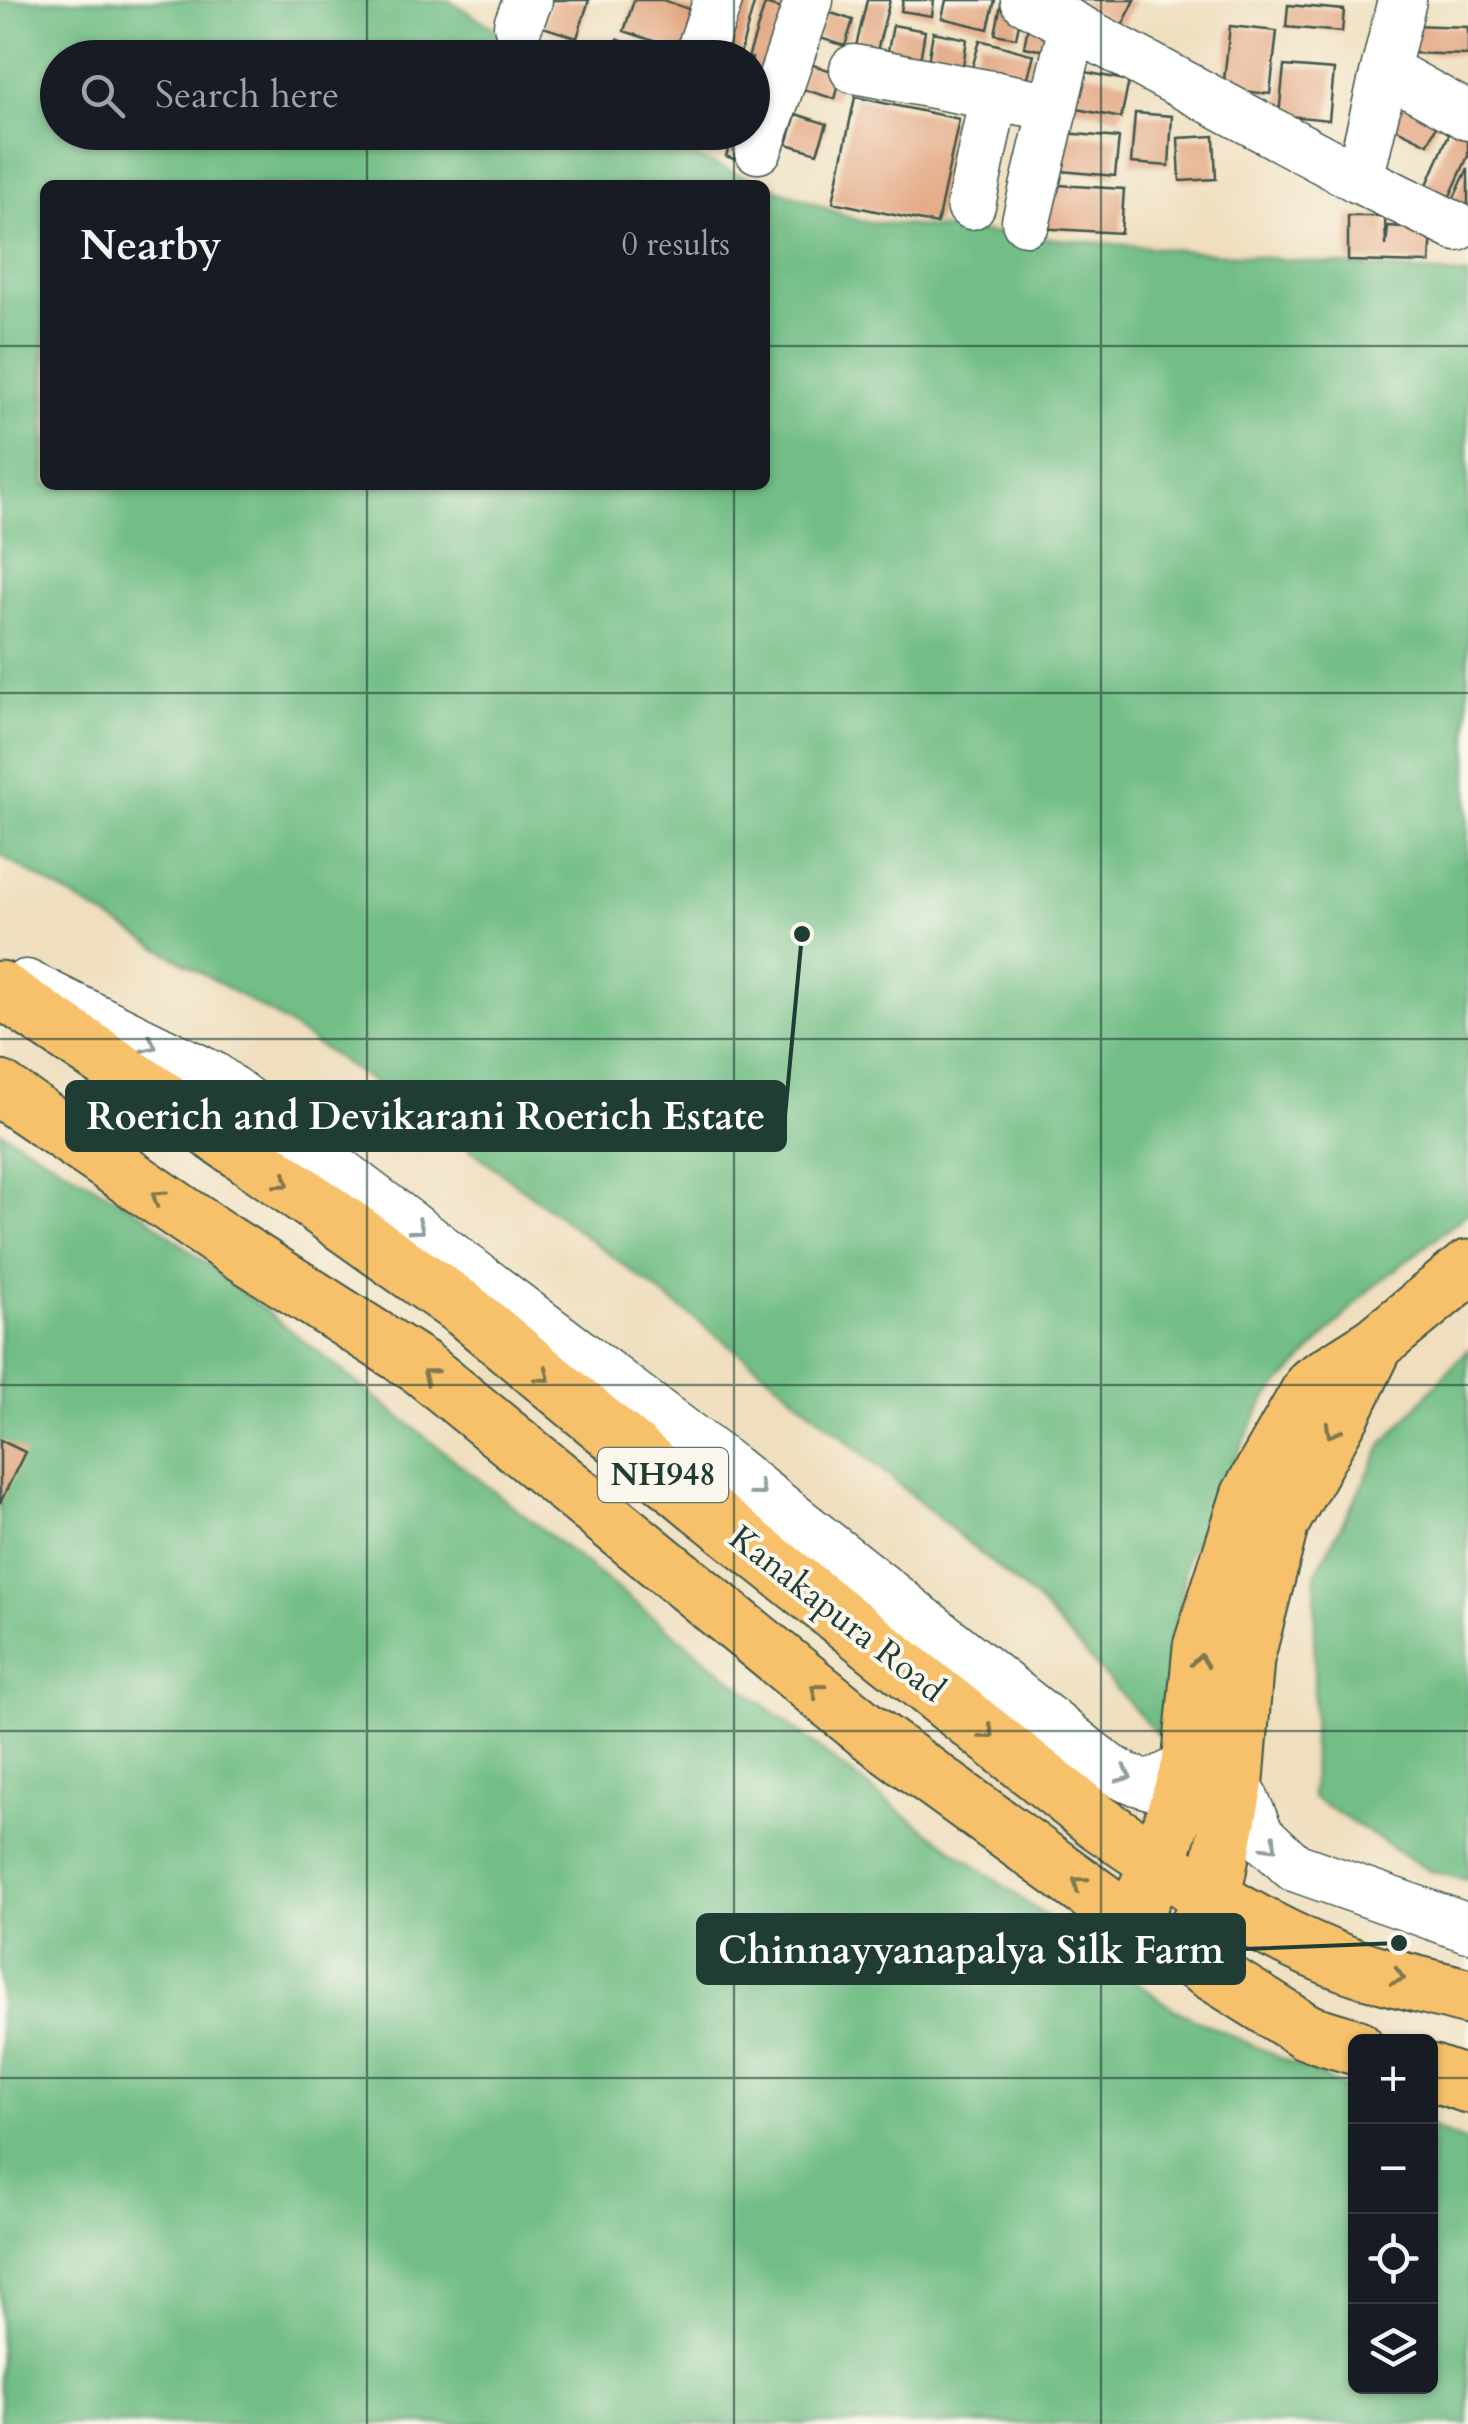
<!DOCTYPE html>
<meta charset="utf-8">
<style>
:root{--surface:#171b24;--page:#242831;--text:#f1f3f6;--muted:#9ea1a6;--line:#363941}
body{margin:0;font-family:Cardo,serif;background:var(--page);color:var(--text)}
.controls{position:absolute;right:30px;bottom:30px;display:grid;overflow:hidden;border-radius:15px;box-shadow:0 2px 8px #0004}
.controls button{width:90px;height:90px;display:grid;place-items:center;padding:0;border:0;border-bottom:2px solid var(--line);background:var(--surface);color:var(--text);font:50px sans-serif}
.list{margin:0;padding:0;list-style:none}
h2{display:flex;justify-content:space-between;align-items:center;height:130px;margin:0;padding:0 40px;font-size:42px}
h2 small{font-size:32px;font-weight:400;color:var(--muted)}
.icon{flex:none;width:55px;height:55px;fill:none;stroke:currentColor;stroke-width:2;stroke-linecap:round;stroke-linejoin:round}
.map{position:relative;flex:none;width:1468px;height:2424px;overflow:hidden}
.search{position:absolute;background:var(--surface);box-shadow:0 2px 8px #0004;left:40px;top:40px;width:730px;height:110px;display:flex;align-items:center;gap:25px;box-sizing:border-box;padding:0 35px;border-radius:55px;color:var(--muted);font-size:38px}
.panel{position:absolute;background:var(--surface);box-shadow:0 2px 8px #0004;left:40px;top:180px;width:730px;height:310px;border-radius:15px}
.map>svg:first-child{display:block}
.forest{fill:#72be86;stroke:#487e5d;stroke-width:2.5;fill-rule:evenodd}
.building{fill:#e2a580}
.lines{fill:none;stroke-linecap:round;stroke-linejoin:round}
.minor-casing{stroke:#3e5549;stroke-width:51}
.major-casing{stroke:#3e5549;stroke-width:59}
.highway-casing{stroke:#3e5549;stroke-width:59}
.minor{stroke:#fff;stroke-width:48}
.major{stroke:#f6c16b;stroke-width:55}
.highway{stroke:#f6c16b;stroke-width:55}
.oneway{stroke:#8f9e9a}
.oneway2{stroke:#80784d}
.grid{fill:none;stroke:#1f3d34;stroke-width:2.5;stroke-opacity:0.55}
.labels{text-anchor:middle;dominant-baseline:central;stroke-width:8;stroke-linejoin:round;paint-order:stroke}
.shield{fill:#fbf7ec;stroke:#61756b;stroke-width:2.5}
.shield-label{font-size:32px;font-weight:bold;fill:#1f3d34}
.street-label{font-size:35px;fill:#1f3d34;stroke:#fbf7ec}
.leader{fill:none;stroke:#1f3d34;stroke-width:4}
.callout-dot{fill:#1f3d34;stroke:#fbf7ec;stroke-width:4}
.callout{fill:#1f3d34;stroke:#1f3d34;stroke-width:4}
.callout-label{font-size:38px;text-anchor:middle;font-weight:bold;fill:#fff}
</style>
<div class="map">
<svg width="1468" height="2424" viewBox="0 0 1468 2424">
<rect width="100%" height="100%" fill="#fbf7ec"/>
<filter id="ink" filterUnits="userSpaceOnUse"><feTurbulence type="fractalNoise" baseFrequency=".01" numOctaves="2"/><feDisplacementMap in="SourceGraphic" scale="20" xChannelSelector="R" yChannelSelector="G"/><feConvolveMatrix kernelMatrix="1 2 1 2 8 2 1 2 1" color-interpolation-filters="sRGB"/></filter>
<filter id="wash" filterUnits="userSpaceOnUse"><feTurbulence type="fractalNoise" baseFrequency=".0048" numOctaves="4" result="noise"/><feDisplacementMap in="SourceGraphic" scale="40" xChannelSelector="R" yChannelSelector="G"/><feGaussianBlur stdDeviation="2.25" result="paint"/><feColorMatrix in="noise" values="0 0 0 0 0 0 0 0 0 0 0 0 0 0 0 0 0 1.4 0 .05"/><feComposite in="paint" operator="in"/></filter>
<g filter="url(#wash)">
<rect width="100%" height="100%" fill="#efdfbf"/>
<path class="forest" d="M0,0H448L541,57L58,58V132L658,133L695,157L859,221L1468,276V1213L1368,1291L1264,1401L1187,1556L1158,1735L1036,1600L769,1375L457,1139L272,1014L0,855ZM45,185H765V485H45Z
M0,1131L143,1214L882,1798L1175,2010L1355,2092L1356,2386H1430L1431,2126L1468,2143V2424H0Z
M1468,1349V1880L1430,1871L1312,1797L1316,1573L1384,1443Z"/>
<g id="blocks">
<path class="building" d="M551,0H589L577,38L543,27Z
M634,0H663L700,13L686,52L624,31Z
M726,0H755L739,58H711Z
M867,0H890L875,59L854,55Z
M903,0H934L932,16L901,11Z
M946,0H995L988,29L942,18Z
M1074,0H1135L1122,26Z
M765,4L791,12L752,100V58H748Z
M1001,5L1022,9L1016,38L995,34Z
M1288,5L1344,10L1342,32L1286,27Z
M825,11L853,20L845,46L817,37Z
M893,25L925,31L918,72L885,66Z
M1410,25L1468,27V55L1408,53Z
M1028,26L1057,31L1053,52L1024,47Z
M1230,26L1277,31L1270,94L1223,89Z
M933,32L967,39L961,80L926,74Z
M618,39L655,58H608Z
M980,40L1034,55L1023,94L969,79Z
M806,63L842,74L835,99L799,88Z
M1284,66L1334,70L1329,120L1279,115Z
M1071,69L1129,81L1121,118L1063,106Z
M1407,91L1444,109L1428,144L1391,126Z
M855,97L959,119L937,224L833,202Z
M1135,113L1172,116L1169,166L1131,163Z
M796,114L827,124L817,153L787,144Z
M1456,118L1468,124V156L1446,205L1423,194Z
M735,132H752L746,164L726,156Z
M1054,132L1119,138L1115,176L1050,170Z
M1214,136L1216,179L1180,181L1178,138Z
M1468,168V209L1452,202Z
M1041,184L1124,189L1121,233L1038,228Z
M1348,216H1385L1386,246L1388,226L1432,229L1430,263L1348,261Z
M0,1440L25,1452L0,1503Z"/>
</g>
</g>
<g filter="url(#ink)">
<use href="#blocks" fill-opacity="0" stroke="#3e5549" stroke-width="2.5"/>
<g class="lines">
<defs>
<path id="minor" d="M1025,0L1359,179L1457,227
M1402,0L1385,70L1468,116
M518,25L528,0
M698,58L718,0
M854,69L1054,107
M758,149L809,0
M1359,179L1385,70
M971,205L994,95
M1026,221L1073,26
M26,984L213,1076L732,1469L1106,1766L1127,1778L1150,1785L1190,1765
M1236,1779L1260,1835L1294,1867L1468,1928"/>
<path id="major" d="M1131,1922L1158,1864L1190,1765L1201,1647L1249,1496L1313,1384L1376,1344L1468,1268
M1182,1953L1213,1897L1236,1779L1246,1659L1281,1523L1343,1412L1376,1344"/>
<path id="highway" d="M0,989L242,1152L465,1310L700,1506L1099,1823C1170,1872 1247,1923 1327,1956C1371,1975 1422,1984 1468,1997
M0,1089L217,1237L421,1367L865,1729L1131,1922L1307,2032L1356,2047
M1430,2072L1468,2085"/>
</defs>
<use href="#minor" class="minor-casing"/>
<use href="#major" class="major-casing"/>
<use href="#highway" class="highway-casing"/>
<use href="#minor" class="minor"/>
<use href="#major" class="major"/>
<use href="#highway" class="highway"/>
</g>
<defs><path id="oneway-chevron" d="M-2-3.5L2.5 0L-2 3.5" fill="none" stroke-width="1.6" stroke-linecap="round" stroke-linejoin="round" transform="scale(2.5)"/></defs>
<g class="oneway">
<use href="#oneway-chevron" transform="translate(150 1045) rotate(26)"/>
<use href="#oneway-chevron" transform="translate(418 1228) rotate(37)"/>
<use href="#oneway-chevron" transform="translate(759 1490) rotate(39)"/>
<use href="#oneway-chevron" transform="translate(1125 1775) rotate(24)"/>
<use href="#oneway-chevron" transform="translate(1271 1845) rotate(45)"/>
</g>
<g class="oneway2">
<use href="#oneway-chevron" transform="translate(283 1182) rotate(35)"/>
<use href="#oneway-chevron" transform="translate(158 1197) rotate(-146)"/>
<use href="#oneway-chevron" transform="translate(429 1375) rotate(-142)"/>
<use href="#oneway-chevron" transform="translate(544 1376) rotate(40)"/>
<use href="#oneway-chevron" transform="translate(1332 1431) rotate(119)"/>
<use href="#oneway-chevron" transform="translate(1200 1661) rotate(-83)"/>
<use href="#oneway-chevron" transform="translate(817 1690) rotate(-141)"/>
<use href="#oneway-chevron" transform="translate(988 1733) rotate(39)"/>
<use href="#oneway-chevron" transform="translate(1079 1883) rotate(-142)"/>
<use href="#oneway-chevron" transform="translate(1398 1977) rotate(16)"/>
</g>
</g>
<path class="grid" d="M367,0V58M734,0V58M1101,0V2424M367,132V185M734,132V185M0,346H45M765,346H1468M367,485V2424M734,485V2424M0,693H1468M0,1039H1468M0,1385H1468M0,1731H1468M0,2078H1356M1430,2078H1468"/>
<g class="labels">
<rect class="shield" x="598" y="1448" width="130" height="54" rx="8"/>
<g class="shield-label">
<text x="663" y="1475">NH948</text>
</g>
<g class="street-label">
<text transform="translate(837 1614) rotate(38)">Kanakapura Road</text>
</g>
</g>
<path class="leader" d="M802 934L785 1116M1399 1943L1244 1949"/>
<g class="callout-dot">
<circle cx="802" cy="934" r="10"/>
<circle cx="1399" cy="1943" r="10"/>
</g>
<g class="callout">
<rect x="67" y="1082" width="718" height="68" rx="10"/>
<rect x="698" y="1915" width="546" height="68" rx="10"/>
</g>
<g class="callout-label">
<text x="426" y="1129">Roerich and Devikarani Roerich Estate</text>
<text x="971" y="1963">Chinnayyanapalya Silk Farm</text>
</g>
</svg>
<div class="controls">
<button>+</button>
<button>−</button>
<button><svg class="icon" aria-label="locate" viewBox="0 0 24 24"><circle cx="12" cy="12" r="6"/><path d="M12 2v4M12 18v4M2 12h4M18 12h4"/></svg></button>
<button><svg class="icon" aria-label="layers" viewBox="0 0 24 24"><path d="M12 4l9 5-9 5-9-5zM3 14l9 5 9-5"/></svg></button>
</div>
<div class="search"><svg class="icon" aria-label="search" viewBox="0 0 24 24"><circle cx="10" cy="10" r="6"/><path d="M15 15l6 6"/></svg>Search here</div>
<section class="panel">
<h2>Nearby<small>0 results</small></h2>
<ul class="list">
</ul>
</section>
</div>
